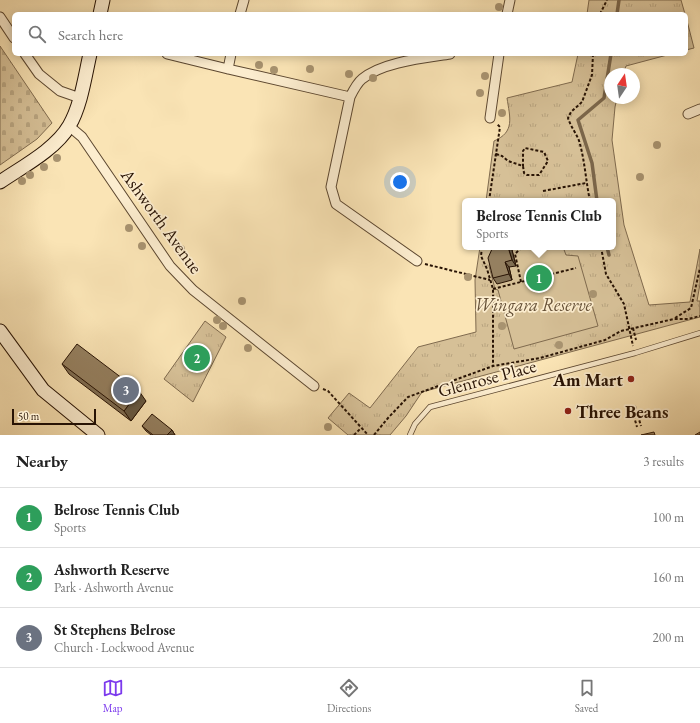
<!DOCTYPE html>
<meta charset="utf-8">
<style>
:root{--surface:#fff;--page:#f6f6f6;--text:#222;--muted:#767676;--line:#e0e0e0;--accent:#7c3aed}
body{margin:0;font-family:"EB Garamond",serif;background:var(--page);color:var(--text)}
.compass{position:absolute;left:604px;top:68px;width:36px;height:36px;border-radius:50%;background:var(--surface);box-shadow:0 2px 10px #0003;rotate:13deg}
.scale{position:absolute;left:12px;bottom:10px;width:84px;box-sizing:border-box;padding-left:4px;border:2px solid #281304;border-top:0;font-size:11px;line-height:14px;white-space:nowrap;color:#281304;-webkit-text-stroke:3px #fcedcf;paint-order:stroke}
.you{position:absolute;left:400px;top:182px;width:14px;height:14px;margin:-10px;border:3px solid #fff;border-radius:50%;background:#1a73e8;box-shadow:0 0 0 6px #1a73e833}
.badge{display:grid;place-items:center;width:26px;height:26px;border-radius:50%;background:var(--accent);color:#fff;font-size:13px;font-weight:700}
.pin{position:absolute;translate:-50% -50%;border:2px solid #fff;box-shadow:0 1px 4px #0006}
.popup{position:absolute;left:462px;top:198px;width:154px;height:52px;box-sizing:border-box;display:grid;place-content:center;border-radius:6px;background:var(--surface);filter:drop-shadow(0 1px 3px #0005);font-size:13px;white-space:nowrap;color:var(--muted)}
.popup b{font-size:15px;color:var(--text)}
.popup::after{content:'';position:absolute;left:50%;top:100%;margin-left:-8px;border:8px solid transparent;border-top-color:var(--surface)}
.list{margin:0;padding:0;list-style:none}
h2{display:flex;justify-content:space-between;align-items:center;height:52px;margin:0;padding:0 16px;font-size:17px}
h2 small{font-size:13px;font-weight:400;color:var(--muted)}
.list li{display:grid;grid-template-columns:26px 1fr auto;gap:12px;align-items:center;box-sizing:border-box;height:60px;padding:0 16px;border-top:1px solid var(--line)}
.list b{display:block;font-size:15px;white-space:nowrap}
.list p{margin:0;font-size:13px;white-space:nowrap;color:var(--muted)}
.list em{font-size:13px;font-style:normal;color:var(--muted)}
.icon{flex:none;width:22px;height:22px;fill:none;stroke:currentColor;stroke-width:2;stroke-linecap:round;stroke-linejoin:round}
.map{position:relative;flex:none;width:700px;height:435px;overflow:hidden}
.search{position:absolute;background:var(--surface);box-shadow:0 2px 10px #0003;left:12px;right:12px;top:12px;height:44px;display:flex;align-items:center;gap:10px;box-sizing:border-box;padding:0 14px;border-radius:6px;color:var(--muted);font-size:15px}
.sheet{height:232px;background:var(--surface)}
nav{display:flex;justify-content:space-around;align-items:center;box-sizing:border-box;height:56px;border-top:1px solid var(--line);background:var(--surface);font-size:11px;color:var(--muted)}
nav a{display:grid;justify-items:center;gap:2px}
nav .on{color:var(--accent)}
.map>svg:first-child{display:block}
.cemetery{fill:url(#cemetery-stones);stroke:#7f6a4e}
.park{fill:url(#park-tufts);stroke:#7f6a4e}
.pitch{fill:#d6c097;stroke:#7f6a4e}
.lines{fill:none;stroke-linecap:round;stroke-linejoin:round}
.stream{stroke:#7b664a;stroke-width:3.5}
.lane-casing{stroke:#5c4730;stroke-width:6}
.street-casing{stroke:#5c4730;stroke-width:11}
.secondary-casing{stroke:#281304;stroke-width:15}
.path{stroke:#281304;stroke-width:2;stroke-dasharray:3 2;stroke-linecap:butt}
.lane{stroke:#fcedcf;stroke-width:4.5}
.street{stroke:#fcedcf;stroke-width:9}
.secondary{stroke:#fcedcf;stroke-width:13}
.tree{fill:#a89370}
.wall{fill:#806e53;stroke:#281304}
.shaded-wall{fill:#685a43;stroke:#281304}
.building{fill:#958060;stroke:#281304}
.poi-dot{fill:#8f2418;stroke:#fcedcf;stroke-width:1.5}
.labels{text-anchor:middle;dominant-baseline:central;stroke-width:3.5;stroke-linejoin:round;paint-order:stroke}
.street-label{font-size:18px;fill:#281304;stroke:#fcedcf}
.park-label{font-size:18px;font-style:italic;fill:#655037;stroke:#fcedcf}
.poi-label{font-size:18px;font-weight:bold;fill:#281304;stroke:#fcedcf;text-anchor:end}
</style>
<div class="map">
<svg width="700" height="435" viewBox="0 0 700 435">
<defs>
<pattern id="cemetery-stones" width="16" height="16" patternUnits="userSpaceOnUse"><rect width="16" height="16" fill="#d6c097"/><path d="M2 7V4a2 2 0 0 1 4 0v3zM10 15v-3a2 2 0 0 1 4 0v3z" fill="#b8a480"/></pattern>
<pattern id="park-tufts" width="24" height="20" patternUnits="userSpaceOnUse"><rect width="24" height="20" fill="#d6c097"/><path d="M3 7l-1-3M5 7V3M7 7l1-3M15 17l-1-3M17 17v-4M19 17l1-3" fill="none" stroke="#b8a480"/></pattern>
</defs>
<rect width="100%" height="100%" fill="#fae4b5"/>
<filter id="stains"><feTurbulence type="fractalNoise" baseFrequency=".005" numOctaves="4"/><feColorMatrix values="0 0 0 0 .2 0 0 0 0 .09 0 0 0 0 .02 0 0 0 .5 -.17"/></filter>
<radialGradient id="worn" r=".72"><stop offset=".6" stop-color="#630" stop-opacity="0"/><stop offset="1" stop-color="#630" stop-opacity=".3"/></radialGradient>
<path class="cemetery" d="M0,46L52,123L37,139L0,165Z"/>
<path class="park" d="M589,0H681L685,14H587Z
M686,17L694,48L686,50Z
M578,54H671L626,66L623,74H610V98H617L615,107L612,140L624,225L649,305L690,302L700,249V284L697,301H700V317L422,392L406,416L390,435H348L328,418L349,393L370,408L418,347L476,332L475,280L480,247H613V201H486L494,141C515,132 510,118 507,98L572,82Z
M205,321L226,337L193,402L164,379Z"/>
<path class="pitch" d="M497,247H563L566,255L578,256L598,326L514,349L498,290L495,289L489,266Z"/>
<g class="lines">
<path class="stream" d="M617,14L619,0
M597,201L592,163L578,120L604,98L611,54
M607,247L609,255"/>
<defs>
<path id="lane" d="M410,435L415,424L430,407L635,353L700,333"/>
<path id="street" d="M240,14L244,0
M507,14L510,0
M0,17L14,38
M25,54L39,74L60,91L80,98
M167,54L228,69L350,97C353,91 357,83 362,79C382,62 424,58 450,54
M228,69L231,54
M350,97L331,187L336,204L417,261
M688,114L700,109
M490,118L499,54
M69,126L82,137L170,266L193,290L314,386"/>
<path id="secondary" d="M100,14L103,0
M0,182C22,167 56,149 69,126C81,106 85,76 90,54
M0,331L43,390L98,435"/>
</defs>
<use href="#lane" class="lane-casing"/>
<use href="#street" class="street-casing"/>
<use href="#secondary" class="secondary-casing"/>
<path class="path" d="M600,14L607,0
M496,154L502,156L508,161L523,166L524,173L527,175H539L548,161L544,152L525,148L523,151V166
M543,191L586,183
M489,201L500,127L497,124
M590,201C586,182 585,163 580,144C578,135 571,128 568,118L571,112L582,102L592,75L593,54
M482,247L481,256L487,269L493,289V366
M601,247L606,274L624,304L633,346
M425,264L490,280
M521,282L515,254L522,247
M493,289L576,268
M675,318L691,308L700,268
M633,328L636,340
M323,389L328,391L368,435
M631,406L637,427
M635,406L641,426
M354,435L361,428
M374,435L388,418L408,397L493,366L540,358L605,340L621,331L674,319H688L700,316"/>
<use href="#lane" class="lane"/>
<use href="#street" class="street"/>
<use href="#secondary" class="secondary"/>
</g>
<g class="tree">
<circle cx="499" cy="7" r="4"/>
<circle cx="259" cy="65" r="4"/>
<circle cx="310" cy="69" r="4"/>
<circle cx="274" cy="70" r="4"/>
<circle cx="349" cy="74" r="4"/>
<circle cx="485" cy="76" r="4"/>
<circle cx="373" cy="78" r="4"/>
<circle cx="480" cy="93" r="4"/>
<circle cx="502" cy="113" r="4"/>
<circle cx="657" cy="145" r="4"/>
<circle cx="57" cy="158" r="4"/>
<circle cx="44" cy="167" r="4"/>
<circle cx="30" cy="175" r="4"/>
<circle cx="640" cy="177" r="4"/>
<circle cx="22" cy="181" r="4"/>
<circle cx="129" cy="228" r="4"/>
<circle cx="142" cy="246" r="4"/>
<circle cx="181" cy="249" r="4"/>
<circle cx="468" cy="277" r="4"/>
<circle cx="593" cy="294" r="4"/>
<circle cx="242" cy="301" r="4"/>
<circle cx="217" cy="320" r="4"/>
<circle cx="223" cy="326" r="4"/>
<circle cx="502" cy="326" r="4"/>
<circle cx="559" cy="345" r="4"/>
<circle cx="248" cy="348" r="4"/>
<circle cx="328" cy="427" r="4"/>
</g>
<path class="wall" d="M512,250L516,266L509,267L512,280L497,284L493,278Z
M62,364L146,401L131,421L69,374Z
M142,426L172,430L175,435H151L146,431Z"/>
<path class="shaded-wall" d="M508,247H509L512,250L516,266L512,260Z
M505,262L509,267L512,280L509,274Z
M139,391L146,401L131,421L124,411Z
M172,430L175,435H167Z"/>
<path class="building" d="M501,247H508L512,260L505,262L509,274L493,278L488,258L492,249Z
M77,344L139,391L124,411L62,364Z
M152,414L172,430L167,435H153L142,426Z
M654,432L655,435H641Z
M700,432V435H695Z"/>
<g class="poi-dot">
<circle cx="631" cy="379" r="4"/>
<circle cx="568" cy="411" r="4"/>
</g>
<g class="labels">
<g class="street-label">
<text transform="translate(162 221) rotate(54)">Ashworth Avenue</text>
<text transform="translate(487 378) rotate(-15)">Glenrose Place</text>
</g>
<g class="park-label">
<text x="533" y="304">Wingara Reserve</text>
</g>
<g class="poi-label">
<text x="623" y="379">Am Mart</text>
<text x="576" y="411" text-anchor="start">Three Beans</text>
</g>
</g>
<rect width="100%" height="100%" filter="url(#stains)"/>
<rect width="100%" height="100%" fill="url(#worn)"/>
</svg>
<svg class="compass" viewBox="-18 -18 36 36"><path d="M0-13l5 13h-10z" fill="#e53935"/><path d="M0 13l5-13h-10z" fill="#767676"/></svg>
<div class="scale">50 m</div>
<div class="you"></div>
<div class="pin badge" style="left:539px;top:278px;background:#2e9e5b">1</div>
<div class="popup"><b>Belrose Tennis Club</b>Sports</div>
<div class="pin badge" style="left:197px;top:358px;background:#2e9e5b">2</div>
<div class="pin badge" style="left:126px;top:390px;background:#6b7280">3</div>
<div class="search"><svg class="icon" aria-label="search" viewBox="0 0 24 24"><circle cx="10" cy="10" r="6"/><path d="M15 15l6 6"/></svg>Search here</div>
</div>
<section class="sheet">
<h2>Nearby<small>3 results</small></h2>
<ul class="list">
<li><span class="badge" style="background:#2e9e5b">1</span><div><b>Belrose Tennis Club</b><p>Sports</p></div><em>100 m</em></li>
<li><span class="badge" style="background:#2e9e5b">2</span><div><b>Ashworth Reserve</b><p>Park · Ashworth Avenue</p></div><em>160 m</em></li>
<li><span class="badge" style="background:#6b7280">3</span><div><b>St Stephens Belrose</b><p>Church · Lockwood Avenue</p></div><em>200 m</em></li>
</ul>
</section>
<nav>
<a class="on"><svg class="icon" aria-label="map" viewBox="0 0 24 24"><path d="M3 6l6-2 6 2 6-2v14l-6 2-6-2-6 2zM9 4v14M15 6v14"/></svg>Map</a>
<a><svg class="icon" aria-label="directions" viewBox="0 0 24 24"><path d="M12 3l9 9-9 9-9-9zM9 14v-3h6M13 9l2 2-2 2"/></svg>Directions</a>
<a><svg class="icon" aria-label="saved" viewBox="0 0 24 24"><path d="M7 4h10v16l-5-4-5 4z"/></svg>Saved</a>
</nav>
